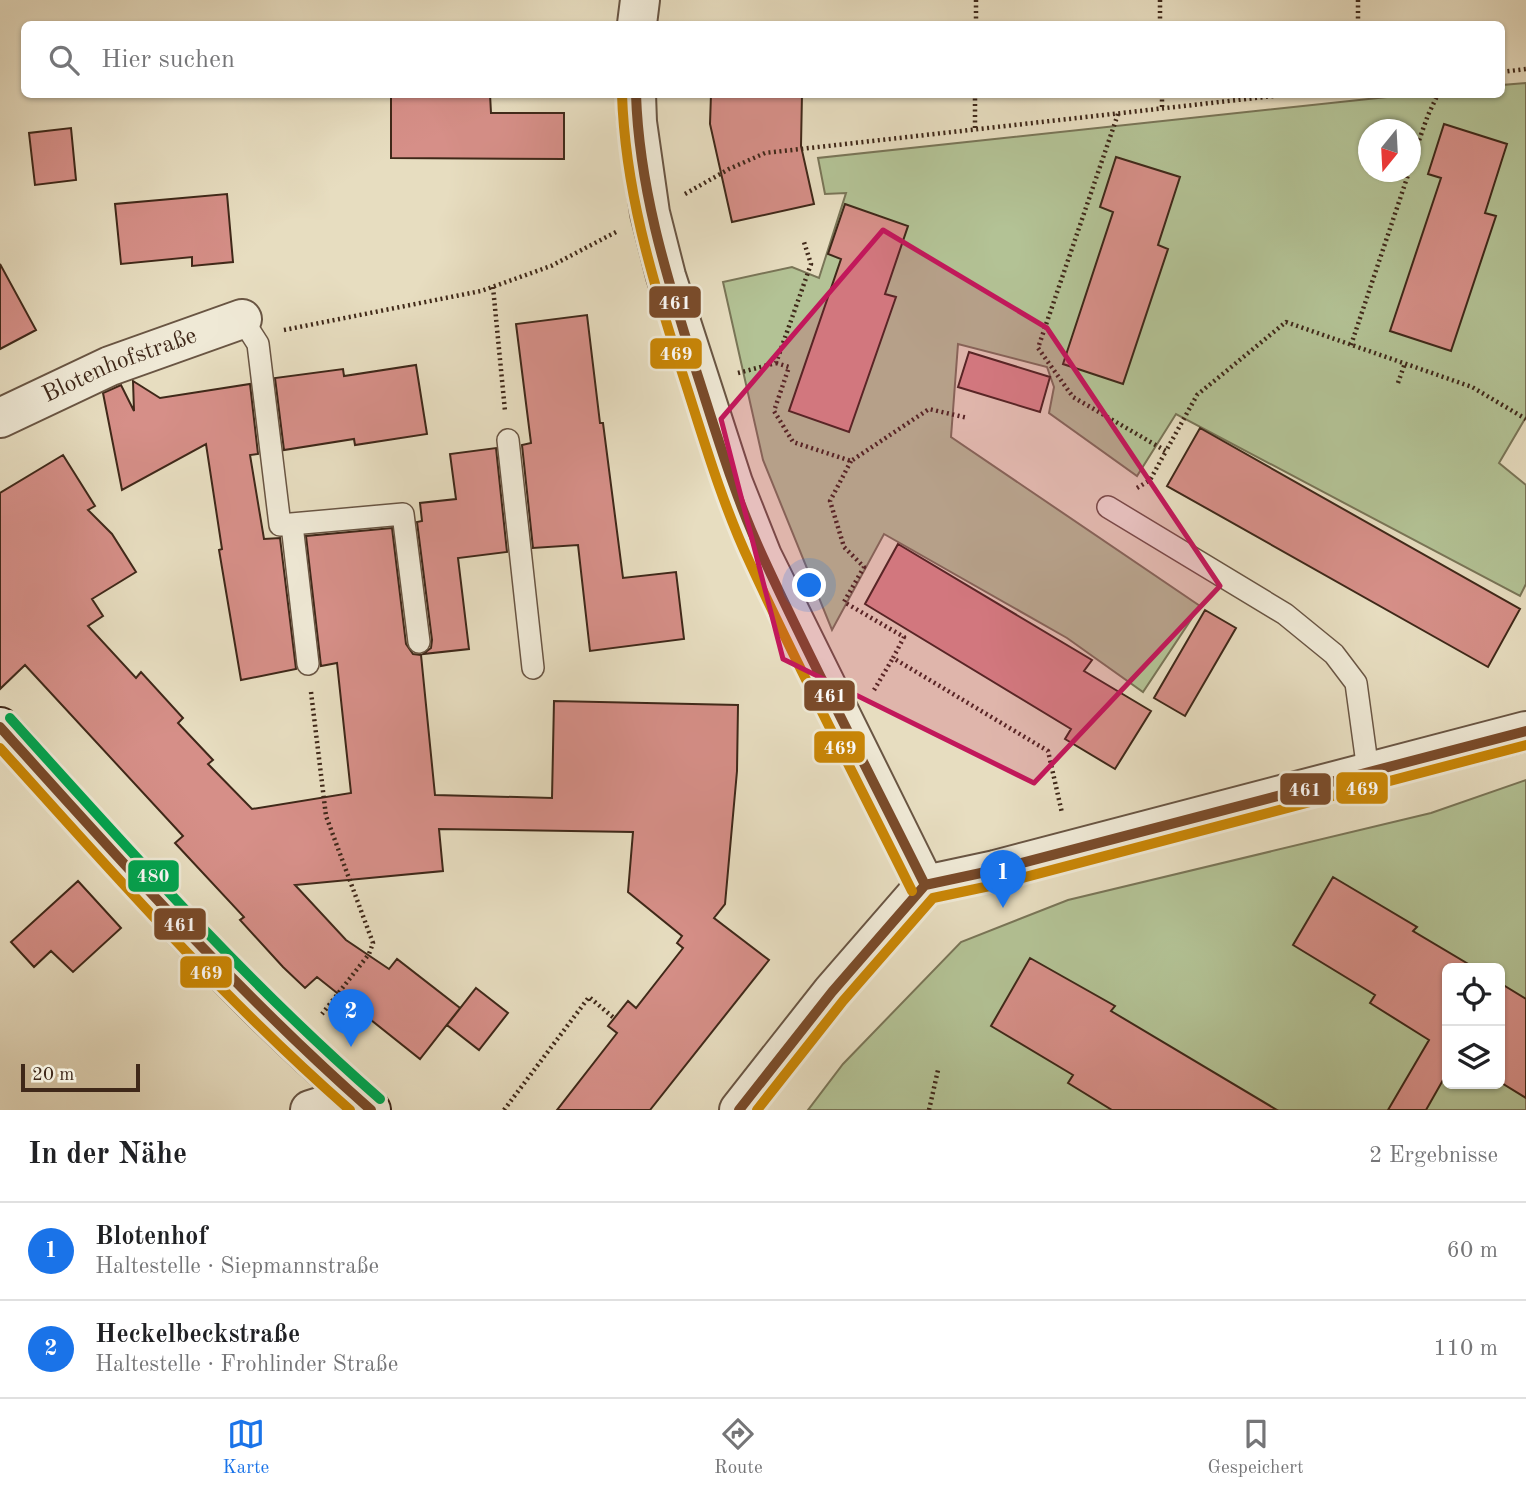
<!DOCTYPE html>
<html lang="de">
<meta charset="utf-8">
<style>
:root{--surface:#fff;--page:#f2f2f2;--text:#202124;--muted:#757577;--line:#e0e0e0;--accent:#1a73e8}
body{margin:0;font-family:"Old Standard TT",serif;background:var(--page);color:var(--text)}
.controls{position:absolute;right:21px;bottom:21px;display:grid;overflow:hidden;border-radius:10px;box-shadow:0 2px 5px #0004}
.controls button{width:63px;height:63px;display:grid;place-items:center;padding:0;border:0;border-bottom:2px solid var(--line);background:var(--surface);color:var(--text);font:35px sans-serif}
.compass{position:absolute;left:1358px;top:119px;width:63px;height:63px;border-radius:50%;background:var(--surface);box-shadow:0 2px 5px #0004;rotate:198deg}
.scale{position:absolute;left:21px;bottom:18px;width:119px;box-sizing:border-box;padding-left:7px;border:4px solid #3f2819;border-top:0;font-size:19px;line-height:24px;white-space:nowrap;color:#3f2819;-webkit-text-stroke:5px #efe9d6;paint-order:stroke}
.you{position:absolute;left:810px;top:586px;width:24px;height:24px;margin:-18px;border:5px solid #fff;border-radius:50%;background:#1a73e8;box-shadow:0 0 0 10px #1a73e833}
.badge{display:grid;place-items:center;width:46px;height:46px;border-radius:50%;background:var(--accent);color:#fff;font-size:23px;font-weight:700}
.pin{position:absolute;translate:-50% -58px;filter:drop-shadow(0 2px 4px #0008)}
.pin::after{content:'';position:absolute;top:37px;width:24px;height:21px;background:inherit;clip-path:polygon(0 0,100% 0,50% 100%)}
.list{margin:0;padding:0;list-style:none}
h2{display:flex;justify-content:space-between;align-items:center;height:91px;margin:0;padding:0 28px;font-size:30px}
h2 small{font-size:23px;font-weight:400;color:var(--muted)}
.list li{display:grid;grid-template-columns:46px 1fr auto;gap:21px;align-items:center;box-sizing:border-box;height:98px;padding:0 28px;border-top:2px solid var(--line)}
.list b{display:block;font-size:26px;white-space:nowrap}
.list p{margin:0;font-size:23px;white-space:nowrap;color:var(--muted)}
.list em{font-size:23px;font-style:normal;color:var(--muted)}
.icon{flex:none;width:38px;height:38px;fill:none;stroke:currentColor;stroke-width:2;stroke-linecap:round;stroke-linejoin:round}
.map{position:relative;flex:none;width:1526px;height:1110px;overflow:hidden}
.search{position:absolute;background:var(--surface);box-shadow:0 2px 5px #0004;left:21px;right:21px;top:21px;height:77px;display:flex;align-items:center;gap:18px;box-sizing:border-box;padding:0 24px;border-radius:10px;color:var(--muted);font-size:26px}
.sheet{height:287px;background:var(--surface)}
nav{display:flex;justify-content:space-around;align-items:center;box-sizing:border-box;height:98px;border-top:2px solid var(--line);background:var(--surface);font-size:19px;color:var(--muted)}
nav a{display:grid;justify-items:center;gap:4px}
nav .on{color:var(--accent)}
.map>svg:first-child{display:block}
.green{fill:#b3c295;stroke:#797557;stroke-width:2;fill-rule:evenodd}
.building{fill:#d68f88;stroke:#3f2819;stroke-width:2}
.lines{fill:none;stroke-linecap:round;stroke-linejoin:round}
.lane-casing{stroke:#695543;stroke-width:24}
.street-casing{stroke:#695543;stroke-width:42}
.secondary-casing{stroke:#3f2819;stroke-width:42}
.path{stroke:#3f2819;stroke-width:4.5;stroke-dasharray:2 3.5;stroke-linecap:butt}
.lane{stroke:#efe9d6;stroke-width:21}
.street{stroke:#efe9d6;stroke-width:38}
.secondary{stroke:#efe9d6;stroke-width:38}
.bus-1-casing{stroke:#efe9d6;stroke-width:16}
.bus-2-casing{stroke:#efe9d6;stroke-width:16}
.bus-3-casing{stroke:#efe9d6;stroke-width:16}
.bus-1{stroke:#7a4b2a;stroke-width:10}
.bus-2{stroke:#c98606;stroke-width:10}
.bus-3{stroke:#00a651;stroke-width:10}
.marked{fill:#c2185b;fill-opacity:0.2;stroke:#c2185b;stroke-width:5;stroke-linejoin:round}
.labels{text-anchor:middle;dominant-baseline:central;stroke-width:5;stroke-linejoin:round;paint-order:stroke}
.street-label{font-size:24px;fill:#3f2819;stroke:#efe9d6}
.line-badge{stroke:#efe9d6;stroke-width:2.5}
.badge-label{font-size:19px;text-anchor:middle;font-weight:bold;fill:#fff}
</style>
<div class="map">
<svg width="1526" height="1110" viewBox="0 0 1526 1110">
<rect width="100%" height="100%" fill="#e7ddc0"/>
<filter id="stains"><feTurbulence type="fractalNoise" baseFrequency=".00286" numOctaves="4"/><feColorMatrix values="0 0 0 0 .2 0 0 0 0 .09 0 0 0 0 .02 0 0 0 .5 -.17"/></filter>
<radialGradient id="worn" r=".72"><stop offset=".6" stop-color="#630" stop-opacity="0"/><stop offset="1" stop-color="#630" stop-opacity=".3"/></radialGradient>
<path class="green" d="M1526,83V417L1499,463L1526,485V584L1520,596L1176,414L1137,476L1049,413L1054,387L1047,367L958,344L951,437L1200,606L1143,692L1067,638L884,534L832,630L763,460L723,282L792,267L819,278L846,193L825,194L818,158L1406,95L1502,94V85ZM1368,130H1410V172H1368Z
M1526,780V1110H808L843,1064L961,942L1068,900L1431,813ZM1447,968H1500V1084H1447Z"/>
<path class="building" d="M391,94H490L491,113H564V159L391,158Z
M711,94H802L801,146L814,204L732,222L710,124Z
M1444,124L1507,144L1485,213L1496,216L1451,351L1390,331L1441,178L1428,174Z
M71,128L76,180L35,185L29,133Z
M1116,157L1180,177L1158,245L1168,249L1123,384L1063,364L1113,212L1100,207Z
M227,194L233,262L192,266V257L121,264L115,204Z
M845,204L908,226L885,294L896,297L849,432L789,411L841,259L828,254Z
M0,264L36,330L0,349Z
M587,315L600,423H603L623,578L676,572L684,639L590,651L578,545L533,548L522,445L531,443L516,324Z
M969,352L1050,377L1040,412L958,387Z
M416,365L427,434L355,445L354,439L284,450L275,378L343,369L344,376Z
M133,381L160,398L250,384L258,454L250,455L264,539L280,538L296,669L241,680L219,550L222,549L206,444L122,490L103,393L121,385L134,411Z
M1200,428L1520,609L1488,667L1167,486Z
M496,448L507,552L458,558L469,649L423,654L431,648L432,640L417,522L422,521L420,503L456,499L450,454Z
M63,455L95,506L88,510L112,534L136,572L92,599L103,616L88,626L136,678L141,672L183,718L178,723L213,760L208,764L252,809L351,793L337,663L321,666L306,536L392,528L406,644L413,654L421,655L435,795L552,798L554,701L738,705L737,771L725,904L714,918L769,960L650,1110H557L617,1033L608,1026L628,1001L636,1008L683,948L677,943L682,936L628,892L633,832L439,829L443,871L295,885L346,940L389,969L397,959L460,1008L420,1059L317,977L305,988L283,967L240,920L244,917L175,843L183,836L25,665L0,689V493Z
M898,544L1092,660L1084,671L1151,711L1115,769L1065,739L1071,729L865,604Z
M1205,610L1236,628L1185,716L1154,698Z
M1333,877L1417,927L1413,931L1475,968H1447V1073L1426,1110H1388L1429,1040L1370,1003L1375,995L1293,945Z
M78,881L121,928L73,972L51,951L34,967L11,942Z
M1030,958L1115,1006L1111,1011L1277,1110H1112L1068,1083L1073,1075L991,1026Z
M1500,983L1526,999V1098L1500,1082Z
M476,988L508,1013L479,1050L447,1025Z"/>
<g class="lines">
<defs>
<path id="lane" d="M242,319L258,344L280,525L403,514L419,642
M508,440L533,668
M1108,507L1285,614L1334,654L1356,683L1368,771
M292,525L308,664"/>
<g id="street">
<path d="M637,24L640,0"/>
<path d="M636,94L637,122L650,213L666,276L733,483L762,556L925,885"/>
<path id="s1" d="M0,418L110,366L242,319"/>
<path d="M310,1110L354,1096"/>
<path d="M739,1110L832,992L925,885L995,870L1526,731"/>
</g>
<path id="secondary" d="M0,727C119,858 235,996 371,1110"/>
</defs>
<use href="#lane" class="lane-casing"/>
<use href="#street" class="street-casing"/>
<use href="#secondary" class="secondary-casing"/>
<path class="path" d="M1160,0V24
M976,24V0
M1358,24V0
M1502,72L1526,69
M1162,94V109
M1118,114L1038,348L1073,397L1166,451L1197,395L1286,322L1472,387L1526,419
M975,128V94
M1410,166L1428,115L1438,94
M685,194L729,169L765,153L1291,94
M493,287L505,411
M284,330L481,291L551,266L616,232
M1351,345L1409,172
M776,363L789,367L774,411L793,442L851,461L929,409L968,418
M738,373L776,363L811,264L804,242
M1398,383L1405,363
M851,461L830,501L844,547L864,567L844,602L904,637L893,658L1048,751L1062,813
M1137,488L1150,480L1166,451
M874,690L893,658
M311,692L326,816L373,943L369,954L322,1014
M504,1110L589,997L614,1018
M929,1110L938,1070"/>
<use href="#lane" class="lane"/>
<use href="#street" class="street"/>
<use href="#secondary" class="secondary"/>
<defs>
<path id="bus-1" d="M636,94C639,186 665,271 692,358C714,425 733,493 763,557C814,668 871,776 925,885
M0,727C119,859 237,992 371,1110
M739,1110L832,992L925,885L995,870L1526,731"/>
<path id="bus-2" d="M622,94C625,188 651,275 679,363C701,430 720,499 750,563C801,674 858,782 912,891
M0,748C113,873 223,999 350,1110
M757,1110L843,1001L933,898L999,884L1526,745"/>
<path id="bus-3" d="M10,718C129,850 246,982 380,1099"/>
</defs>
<use href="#bus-1" class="bus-1-casing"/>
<use href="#bus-2" class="bus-2-casing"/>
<use href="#bus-3" class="bus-3-casing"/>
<use href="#bus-1" class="bus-1"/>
<use href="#bus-2" class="bus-2"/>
<use href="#bus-3" class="bus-3"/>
</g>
<path class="marked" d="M883,230L1047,328L1220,586L1034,783L783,659L721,419Z"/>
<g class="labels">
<g class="street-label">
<text stroke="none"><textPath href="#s1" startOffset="131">Blotenhofstraße</textPath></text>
</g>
</g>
<g class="line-badge">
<rect x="648" y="285" width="54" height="34" rx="7" fill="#7a4b2a"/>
<rect x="649" y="337" width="54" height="33" rx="7" fill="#c98606"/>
<rect x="803" y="679" width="53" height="33" rx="7" fill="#7a4b2a"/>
<rect x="813" y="730" width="53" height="34" rx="7" fill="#c98606"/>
<rect x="1335" y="771" width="54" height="34" rx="7" fill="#c98606"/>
<rect x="1279" y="772" width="53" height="34" rx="7" fill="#7a4b2a"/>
<rect x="127" y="859" width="53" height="34" rx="7" fill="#00a651"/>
<rect x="153" y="907" width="54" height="34" rx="7" fill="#7a4b2a"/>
<rect x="179" y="955" width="54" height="34" rx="7" fill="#c98606"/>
</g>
<g class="badge-label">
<text x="675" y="309">461</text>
<text x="676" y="360">469</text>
<text x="830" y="702">461</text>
<text x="840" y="754">469</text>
<text x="1362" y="795">469</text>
<text x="1305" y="796">461</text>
<text x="153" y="882">480</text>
<text x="180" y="931">461</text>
<text x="206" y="979">469</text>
</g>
<rect width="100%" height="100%" filter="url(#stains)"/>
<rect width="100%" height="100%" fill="url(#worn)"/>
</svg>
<div class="controls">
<button><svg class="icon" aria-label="locate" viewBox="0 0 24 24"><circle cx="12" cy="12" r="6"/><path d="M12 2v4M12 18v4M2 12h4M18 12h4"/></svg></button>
<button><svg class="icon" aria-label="layers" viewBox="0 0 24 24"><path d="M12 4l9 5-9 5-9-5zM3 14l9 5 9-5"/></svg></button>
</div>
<svg class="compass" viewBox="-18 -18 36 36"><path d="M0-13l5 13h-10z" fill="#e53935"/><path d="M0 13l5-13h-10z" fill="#757577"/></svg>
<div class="scale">20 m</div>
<div class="you"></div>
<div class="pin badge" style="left:1003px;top:908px">1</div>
<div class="pin badge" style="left:351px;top:1047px">2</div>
<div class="search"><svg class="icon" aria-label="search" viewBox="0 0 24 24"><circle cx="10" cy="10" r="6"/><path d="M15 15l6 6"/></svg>Hier suchen</div>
</div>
<section class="sheet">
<h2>In der Nähe<small>2 Ergebnisse</small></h2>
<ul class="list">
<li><span class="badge">1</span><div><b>Blotenhof</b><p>Haltestelle · Siepmannstraße</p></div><em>60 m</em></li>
<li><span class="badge">2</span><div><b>Heckelbeckstraße</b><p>Haltestelle · Frohlinder Straße</p></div><em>110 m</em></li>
</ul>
</section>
<nav>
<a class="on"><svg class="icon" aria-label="map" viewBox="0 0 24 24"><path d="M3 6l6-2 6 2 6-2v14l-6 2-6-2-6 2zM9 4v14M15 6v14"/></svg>Karte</a>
<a><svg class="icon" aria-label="directions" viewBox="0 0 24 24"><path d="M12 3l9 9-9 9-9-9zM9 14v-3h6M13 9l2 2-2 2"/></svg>Route</a>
<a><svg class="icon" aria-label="saved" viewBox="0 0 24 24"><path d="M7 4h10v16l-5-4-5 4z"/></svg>Gespeichert</a>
</nav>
